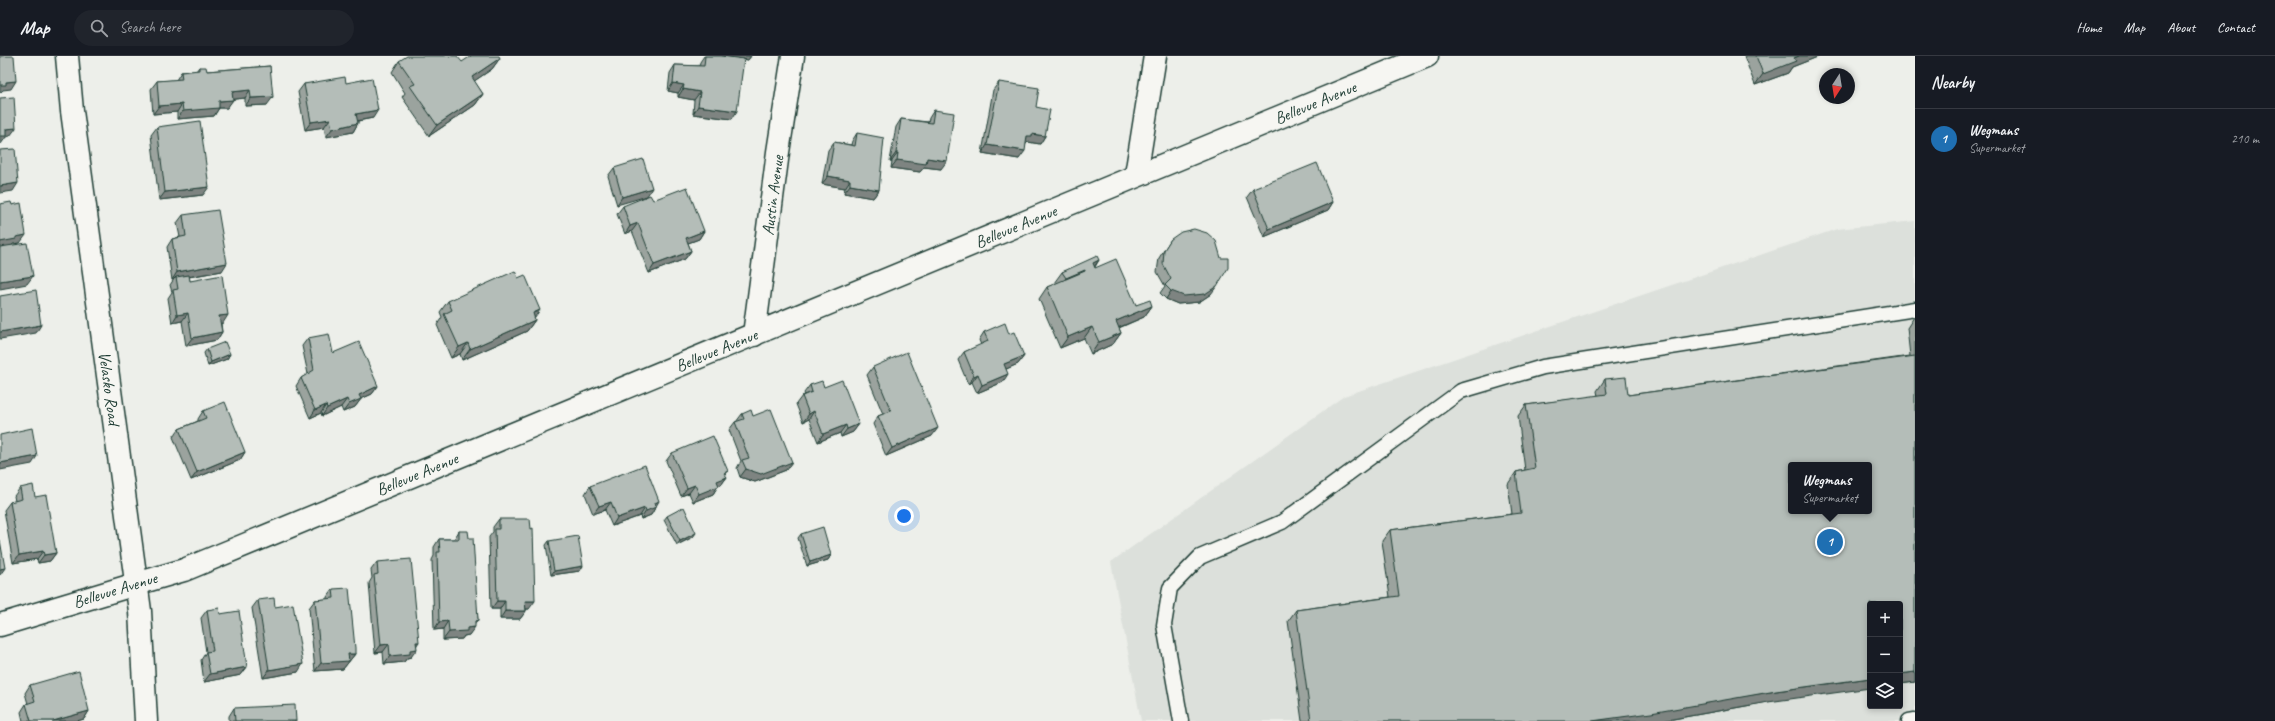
<!DOCTYPE html>
<meta charset="utf-8">
<style>
:root{--surface:#171b24;--page:#20242c;--text:#f1f3f6;--muted:#9ea1a6;--line:#363941;--accent:#1f6fb2}
body{margin:0;font-family:Caveat,sans-serif;background:var(--page);color:var(--text)}
.controls{position:absolute;right:12px;bottom:12px;display:grid;overflow:hidden;border-radius:4px;box-shadow:0 2px 6px #0003}
.controls button{width:36px;height:36px;display:grid;place-items:center;padding:0;border:0;border-bottom:1px solid var(--line);background:var(--surface);color:var(--text);font:20px sans-serif}
.compass{position:absolute;left:1819px;top:12px;width:36px;height:36px;border-radius:50%;background:var(--surface);box-shadow:0 2px 6px #0003;rotate:192deg}
.you{position:absolute;left:904px;top:460px;width:14px;height:14px;margin:-10px;border:3px solid #fff;border-radius:50%;background:#1a73e8;box-shadow:0 0 0 6px #1a73e833}
.badge{display:grid;place-items:center;width:26px;height:26px;border-radius:50%;background:var(--accent);color:#fff;font-size:13px;font-weight:700}
.pin{position:absolute;translate:-50% -50%;border:2px solid #fff;box-shadow:0 1px 4px #0006}
.popup{position:absolute;left:1788px;top:406px;width:84px;height:52px;box-sizing:border-box;display:grid;place-content:center;border-radius:4px;background:var(--surface);filter:drop-shadow(0 1px 3px #0005);font-size:13px;white-space:nowrap;color:var(--muted)}
.popup b{font-size:15px;color:var(--text)}
.popup::after{content:'';position:absolute;left:50%;top:100%;margin-left:-8px;border:8px solid transparent;border-top-color:var(--surface)}
.list{margin:0;padding:0;list-style:none}
h2{display:flex;justify-content:space-between;align-items:center;height:52px;margin:0;padding:0 16px;font-size:17px}
h2 small{font-size:13px;font-weight:400;color:var(--muted)}
.list li{display:grid;grid-template-columns:26px 1fr auto;gap:12px;align-items:center;box-sizing:border-box;height:60px;padding:0 16px;border-top:1px solid var(--line)}
.list b{display:block;font-size:15px;white-space:nowrap}
.list p{margin:0;font-size:13px;white-space:nowrap;color:var(--muted)}
.list em{font-size:13px;font-style:normal;color:var(--muted)}
.icon{flex:none;width:22px;height:22px;fill:none;stroke:currentColor;stroke-width:2;stroke-linecap:round;stroke-linejoin:round}
.map{position:relative;flex:none;width:1915px;height:665px;overflow:hidden}
header{display:flex;align-items:center;gap:24px;box-sizing:border-box;height:56px;padding:0 20px;background:var(--surface);border-bottom:1px solid var(--line)}
header strong{font-size:19px}
nav{display:flex;gap:22px;margin-inline-start:auto;font-size:14px}
.search{width:280px;height:36px;background:var(--page);display:flex;align-items:center;gap:10px;box-sizing:border-box;padding:0 14px;border-radius:22px;color:var(--muted);font-size:15px}
main{display:flex}
aside{flex:1;background:var(--surface)}
.map>svg:first-child{display:block}
.built{fill:#dce0db;fill-rule:evenodd}
.lines{fill:none;stroke-linecap:round;stroke-linejoin:round}
.service-casing{stroke:#1f3d34;stroke-width:17}
.minor-casing{stroke:#1f3d34;stroke-width:25}
.tertiary-casing{stroke:#1f3d34;stroke-width:25}
.service{stroke:#f6f6f2;stroke-width:14}
.minor{stroke:#f6f6f2;stroke-width:22}
.tertiary{stroke:#f6f6f2;stroke-width:22}
.wall{fill:#9ba39e;stroke:#1f3d34}
.shaded-wall{fill:#7e8481;stroke:#1f3d34}
.building{fill:#b4bdb8;stroke:#1f3d34;fill-rule:evenodd}
.labels{text-anchor:middle;dominant-baseline:central;stroke-width:3;stroke-linejoin:round;paint-order:stroke}
.street-label{font-size:17px;fill:#1f3d34;stroke:#f6f6f2}
</style>
<header>
<strong>Map</strong>
<div class="search"><svg class="icon" aria-label="search" viewBox="0 0 24 24"><circle cx="10" cy="10" r="6"/><path d="M15 15l6 6"/></svg>Search here</div>
<nav><a>Home</a><a>Map</a><a>About</a><a>Contact</a></nav>
</header>
<main>
<div class="map">
<svg width="1915" height="665" viewBox="0 0 1915 665">
<rect width="100%" height="100%" fill="#edefea"/>
<filter id="ink" filterUnits="userSpaceOnUse"><feTurbulence type="fractalNoise" baseFrequency=".025" numOctaves="2"/><feDisplacementMap in="SourceGraphic" scale="8" xChannelSelector="R" yChannelSelector="G"/><feConvolveMatrix kernelMatrix="1 2 1 2 8 2 1 2 1" color-interpolation-filters="sRGB"/></filter>
<g filter="url(#ink)">
<path class="built" d="M1915,165V665H1141L1111,506L1344,340L1837,173ZM1791,409H1869V455H1791ZM1870,548H1900V650H1870Z"/>
<g class="lines">
<defs>
<path id="service" d="M1181,665L1164,569L1170,532L1200,501L1282,466L1461,335L1543,311L1915,253
M1909,665L1915,664"/>
<g id="minor">
<path d="M1136,119L1155,0"/>
<path id="s1" d="M754,279L778,96L793,0"/>
<path d="M0,569L136,528"/>
</g>
<g id="tertiary">
<path id="s2" d="M67,0L72,55L140,555L146,665"/>
<path id="s3" d="M136,528L184,514L1427,0"/>
</g>
</defs>
<use href="#service" class="service-casing"/>
<use href="#minor" class="minor-casing"/>
<use href="#tertiary" class="tertiary-casing"/>
<use href="#service" class="service"/>
<use href="#minor" class="minor"/>
<use href="#tertiary" class="tertiary"/>
</g>
<path class="wall" d="M704,0H721L740,3L723,0H751L748,4L744,3L732,63L693,58L694,44L678,41V37L668,35L670,17L675,9L699,10L700,6Z
M1744,0H1820L1792,11L1788,17L1755,29Z
M500,2L492,13L474,25L483,38L475,49L429,80L402,41L405,37L392,16L399,5L462,6Z
M270,10L267,49L245,50V42L233,43L227,52H219L214,60L177,63V56L153,58L151,33L157,25L176,24L181,16L196,15L199,11L207,15Z
M999,26L1036,51L1045,80L1040,88L1028,86L1026,88L1019,103L982,97L993,34Z
M346,27L373,62L358,65V67L353,76L326,81L324,71L305,74L298,36L304,28Z
M934,54L941,113L924,111L920,116L891,112L892,105H890L896,71L901,63L928,66L929,62Z
M157,71L203,139L159,144L151,79Z
M857,77L879,134L873,142L844,137L845,132L822,128L828,94L834,86L851,89L852,85Z
M614,112L652,132L617,149L608,120Z
M1253,133L1333,146L1328,154L1264,181L1247,141Z
M623,150L704,175L699,183L688,187L691,195L685,203L649,217L632,175L625,178L617,158Z
M183,159L222,215L189,221L190,225L223,267H221L222,276L217,284L186,290L182,265L172,267L168,242L172,236L170,229L174,223L172,224L167,191L172,183L180,181L177,167Z
M1171,183L1211,238L1199,246L1178,248L1166,243L1160,237L1165,230L1157,216L1159,202Z
M1099,204L1095,211V212L1136,249L1152,250L1144,261L1119,272L1121,277L1113,288L1091,298L1084,282L1060,292L1039,243L1047,231L1055,228L1054,227L1062,216Z
M448,245L534,262L535,264L527,275L462,304L460,298L451,302L437,269L442,261L440,256Z
M1914,261H1915V626L1900,628V548L1768,646L1662,665H1302L1288,565L1296,554L1390,541L1382,485L1390,474L1512,458L1508,428L1516,416L1525,414L1518,360L1526,349L1598,340L1597,335L1605,323L1628,339L1910,300L1907,272Z
M984,276L1009,278L1024,300L1018,308L1006,313L1003,326L977,337L972,326L968,328L958,304L964,296L981,289L979,284Z
M308,282L333,297L378,330L372,338L361,343L355,351L343,356L341,351L322,360L321,357L310,362L296,330L301,322L308,318L302,290Z
M207,293L230,298L227,303L208,310L204,297Z
M873,311L932,380L886,400L873,368L878,360L883,358L867,319Z
M810,329L824,331L859,368L853,376L841,381L840,377L818,386L809,363L803,366L796,348L802,340L805,339L804,337Z
M203,355L245,396L240,404L191,424L173,381L179,373L198,365V363Z
M742,358L753,360L786,414L755,426L740,421L737,412L741,405L729,374L735,366H736Z
M672,397L728,415L725,419L727,421L721,429L718,430L713,438L693,446L689,437L681,440L666,405Z
M590,430L656,450L651,459L641,463L640,460L612,470L605,454L593,458L585,438Z
M20,432L35,441L56,497L50,505L38,507L37,503L13,507L4,454L10,446L15,445L14,440Z
M667,460L693,481L677,489L664,464Z
M499,463L529,553H526V555L520,563H500V553H491L489,481L493,476V471Z
M459,475L469,482L478,564L475,568L469,579L464,580L462,583L443,584V573L434,574L432,504L434,500V491L439,483H454Z
M801,478L831,499L828,504L807,510L798,482Z
M549,485L580,515L551,519L546,489Z
M377,506L417,589L411,601L407,602L404,606L384,608L383,596L375,597L369,527L372,522L371,514Z
M333,533L355,598L343,613L315,615L309,552L315,544L327,543V541Z
M258,544L275,551L298,616L263,622L252,552Z
M207,554L220,558L247,611L241,619L204,626L201,604L206,596L201,562Z
M30,629L89,655L84,663L77,665H23L21,656L26,648H28L25,637Z
M234,652L296,665H229V660Z"/>
<path class="shaded-wall" d="M723,0H751L748,4Z
M1799,0H1820L1792,11L1788,17L1755,29L1763,18L1794,2Z
M500,2L492,13L464,32L472,21Z
M16,25L11,33L3,34L0,37V29L6,26Z
M673,27L684,29L678,37L668,35Z
M683,33L700,36L694,44L678,41Z
M250,34L245,42L227,44L232,36Z
M483,38L475,49L429,80L437,69Z
M273,41L267,49L245,50L251,42Z
M233,44L227,52H219L214,60L177,63L183,55L219,45Z
M182,48L177,56L153,58L159,50Z
M698,50L737,55L732,63L693,58Z
M378,54L373,62L351,66L356,58Z
M330,63L324,71L305,74L311,66Z
M358,67L353,76L326,81L332,73Z
M16,72L10,80L6,81L1,88H0V80L6,73Z
M1032,78L1045,80L1040,88L1028,86L1026,88H1022L1027,80Z
M987,89L1025,95L1019,103L982,97Z
M896,97H898L892,105H890Z
M927,102L947,105L941,113L924,111L920,116L891,112L897,104Z
M828,120L850,124L845,132L822,128Z
M18,127L13,135L0,137V130Z
M850,129L879,134L873,142L844,137Z
M209,131L203,139L159,144L165,136Z
M652,132L647,140L617,149L622,141Z
M1333,146L1328,154L1264,181L1269,173Z
M638,167L632,175L625,178L630,170Z
M704,175L699,183L680,190L686,182Z
M26,179L20,187L13,188L11,191L0,193V186L16,181Z
M691,195L685,203L649,217L654,209Z
M1099,204L1091,215L1093,207Z
M227,207L222,215L176,223V221L174,223L172,224L177,216Z
M1085,214L1077,225L1058,233L1066,222Z
M33,220L27,228L0,233V225Z
M1217,230L1211,238L1199,246L1178,248L1166,243L1171,235Z
M1152,250L1144,261L1108,276L1116,265Z
M540,254L532,265L533,257Z
M188,257L182,265L172,267L177,259Z
M228,259L223,267L214,268L219,260Z
M535,264L527,275L462,304L470,293Z
M41,269L36,277L0,283V276Z
M1092,271L1084,282L1060,292L1068,281Z
M222,276L217,284L186,290L192,282Z
M1121,277L1113,288L1091,298L1099,286Z
M468,287L460,298L451,302L459,291Z
M230,298L227,303L208,310L211,306Z
M1024,300L1018,308L999,316L1004,308Z
M978,318L972,326L968,328L974,320Z
M1008,318L1003,326L977,337L982,329Z
M378,330L372,338L361,343L355,351L343,356L349,348L359,339Z
M347,343L341,351L322,360L327,352Z
M326,349L321,357L310,362L315,354Z
M814,355L809,363L803,366L809,358Z
M859,368L853,376L841,381L847,373Z
M846,369L840,377L818,386L823,378Z
M938,372L932,380L886,400L892,392Z
M245,396L240,404L191,424L197,416Z
M37,400L32,408L0,414V407Z
M792,406L786,414L755,426L740,421L746,413Z
M728,415L723,423L727,421L721,429L718,430L713,438L693,446L699,438L724,417Z
M695,429L689,437L681,440L687,432Z
M659,445L651,459L641,463L646,455L655,447Z
M611,446L605,454L593,458L599,450Z
M645,452L640,460L612,470L617,462Z
M696,477L693,481L677,489L680,485Z
M43,495L37,503L13,507L19,499Z
M56,497L50,505L38,507L44,499Z
M831,499L828,504L807,510L810,506Z
M583,510L580,515L551,519L554,515Z
M5,512L0,519V513Z
M497,545H505L500,553H491Z
M525,545H535L529,553H520Z
M505,555H526L520,563H500Z
M478,564L472,572L475,571L469,579L464,580L462,583L443,584L449,576L467,572L475,565Z
M448,565L443,573L434,574L439,566Z
M416,586H419L414,593H417L411,601L407,602L404,606L384,608L390,600Z
M389,588L383,596L375,597L381,589Z
M348,598H355L343,613L315,615L321,607Z
M303,608L298,616L263,622L269,614Z
M247,611L241,619L204,626L210,618Z
M1915,616V626L1900,628V618Z
M1870,622V632L1768,646L1662,665H1592L1776,635Z
M89,655L84,663L77,665H53Z"/>
<path class="building" d="M0,0H14L16,25L6,26V29H0Z
M407,0H457L462,6L471,0H499L500,2L472,21L483,38L437,69L410,30L415,28L399,5Z
M705,0H721L744,3L737,55L698,50L700,36L683,33L684,29L673,27L675,9L704,10Z
M1756,0H1799L1794,2L1796,5L1763,18Z
M270,10L273,41L251,42L250,34L232,36L233,44L219,45V52L183,55L182,48L159,50L157,25L182,23L181,16L199,14V11H206L207,15Z
M345,21L346,27L372,22L378,54L356,58L358,67L332,73L330,63L311,66L304,28Z
M999,26L1039,32L1036,51L1050,54L1045,80L1032,78V80H1027L1025,95L987,89Z
M14,41L16,72L6,73V80H0V42Z
M934,54L954,57L947,105L927,102L926,108L897,104L898,97H896L901,63L932,67Z
M200,65L209,131L165,136L157,71Z
M857,77L884,82L879,134L850,129V124L828,120L834,86L855,90Z
M15,93L18,127L0,130V94Z
M643,103L652,132L622,141L614,112Z
M1317,107L1333,146L1269,173L1253,133Z
M687,131L704,175L686,182L691,195L654,209L638,167L630,170L623,150L650,139L653,144Z
M11,146L12,149L21,147L26,179L16,181V183L0,186V148Z
M218,154L227,207L177,216L172,183L186,180L183,159Z
M1194,173L1207,177L1216,185L1221,202H1228V212L1217,230L1205,238L1184,240L1171,235L1165,229L1171,223L1163,208L1164,194L1171,183L1181,176Z
M27,187L33,220L0,225V191Z
M1097,200L1099,204L1093,207L1095,212L1116,203L1136,249L1150,244L1152,250L1116,265L1121,277L1099,286L1092,271L1068,281L1047,231L1085,215V214L1066,222L1062,216Z
M515,215L518,222L525,219L540,254L533,257L535,264L470,293L468,287L459,291L444,258L452,254L448,245Z
M189,219L190,225L222,219L228,259L219,260L222,276L192,282L188,257L177,259L173,234L178,233L176,221Z
M36,234L41,269L0,276V240Z
M1005,267L1009,278L1014,276L1024,300L1004,308L1008,318L982,329L978,318L974,320L964,296L988,285L984,276Z
M329,278L333,297L359,286L378,330L359,339L361,343L349,348L347,343L327,352L326,349L315,354L301,322L314,314L308,282Z
M225,286L230,298L211,306L207,293Z
M907,296L938,372L892,392L878,360L891,355L873,311Z
M1915,300V616L1900,618V548H1870V622L1776,635L1651,657L1592,665H1311L1296,554L1399,540L1390,474L1521,457L1516,416L1535,412L1526,349L1607,338L1605,323L1626,321L1628,339ZM1791,409H1869V455H1791Z
M842,324L859,368L847,373L846,369L823,378L814,355L809,358L802,340L812,336L810,329L822,325L824,331Z
M225,346L245,396L197,416L179,373L206,362L203,355Z
M771,353L792,406L761,418L746,413L742,404L749,402L735,366L744,363L742,358L751,354L753,360Z
M32,372L37,400L0,407V379Z
M713,380L728,415L724,417L727,421L717,425L719,430L699,438L695,429L687,432L672,397Z
M645,409L659,445L655,447L656,451L646,455L645,452L617,462L611,446L599,450L590,430Z
M33,429L35,441L46,439L56,497L44,499L43,495L19,499L10,446L22,443L20,432Z
M684,451L696,477L680,485L667,460Z
M499,463H530L531,473L533,472L535,545H525L526,555H505V545H497L495,473H499Z
M823,471L831,499L810,506L801,478Z
M459,475H468L469,482H473L478,564L475,565V571L467,572V575L449,576L448,565L439,566L437,496H440L439,483H459Z
M578,480L583,510L554,515L549,485Z
M0,484L5,512L0,513Z
M411,503L419,586H416L417,593L410,594V598L390,600L389,588L381,589L374,519L378,518L377,506Z
M349,532L355,592V598H348L349,605L321,607L315,544L334,542L333,533Z
M274,542L275,551L293,548L303,608L269,614L258,544Z
M219,552L220,558L239,555L247,611L210,618L206,596L213,595L207,554Z
M79,615L89,655L53,665H31L26,648L35,645L30,629Z
M295,649L296,665H235L234,652Z"/>
</g>
<g class="labels">
<g class="street-label">
<text stroke="none"><textPath href="#s3" startOffset="1274">Bellevue Avenue</textPath></text>
<text stroke="none"><textPath href="#s1" startOffset="141">Austin Avenue</textPath></text>
<text stroke="none"><textPath href="#s3" startOffset="950">Bellevue Avenue</textPath></text>
<text stroke="none"><textPath href="#s3" startOffset="626">Bellevue Avenue</textPath></text>
<text stroke="none"><textPath href="#s2" startOffset="335">Velasko Road</textPath></text>
<text stroke="none"><textPath href="#s3" startOffset="302">Bellevue Avenue</textPath></text>
<text transform="translate(115 534) rotate(-17)">Bellevue Avenue</text>
</g>
</g>
</svg>
<div class="controls">
<button>+</button>
<button>−</button>
<button><svg class="icon" aria-label="layers" viewBox="0 0 24 24"><path d="M12 4l9 5-9 5-9-5zM3 14l9 5 9-5"/></svg></button>
</div>
<svg class="compass" viewBox="-18 -18 36 36"><path d="M0-13l5 13h-10z" fill="#e53935"/><path d="M0 13l5-13h-10z" fill="#9ea1a6"/></svg>
<div class="you"></div>
<div class="pin badge" style="left:1830px;top:486px">1</div>
<div class="popup"><b>Wegmans</b>Supermarket</div>
</div>
<aside>
<h2>Nearby<small></small></h2>
<ul class="list">
<li><span class="badge">1</span><div><b>Wegmans</b><p>Supermarket</p></div><em>210 m</em></li>
</ul>
</aside>
</main>
